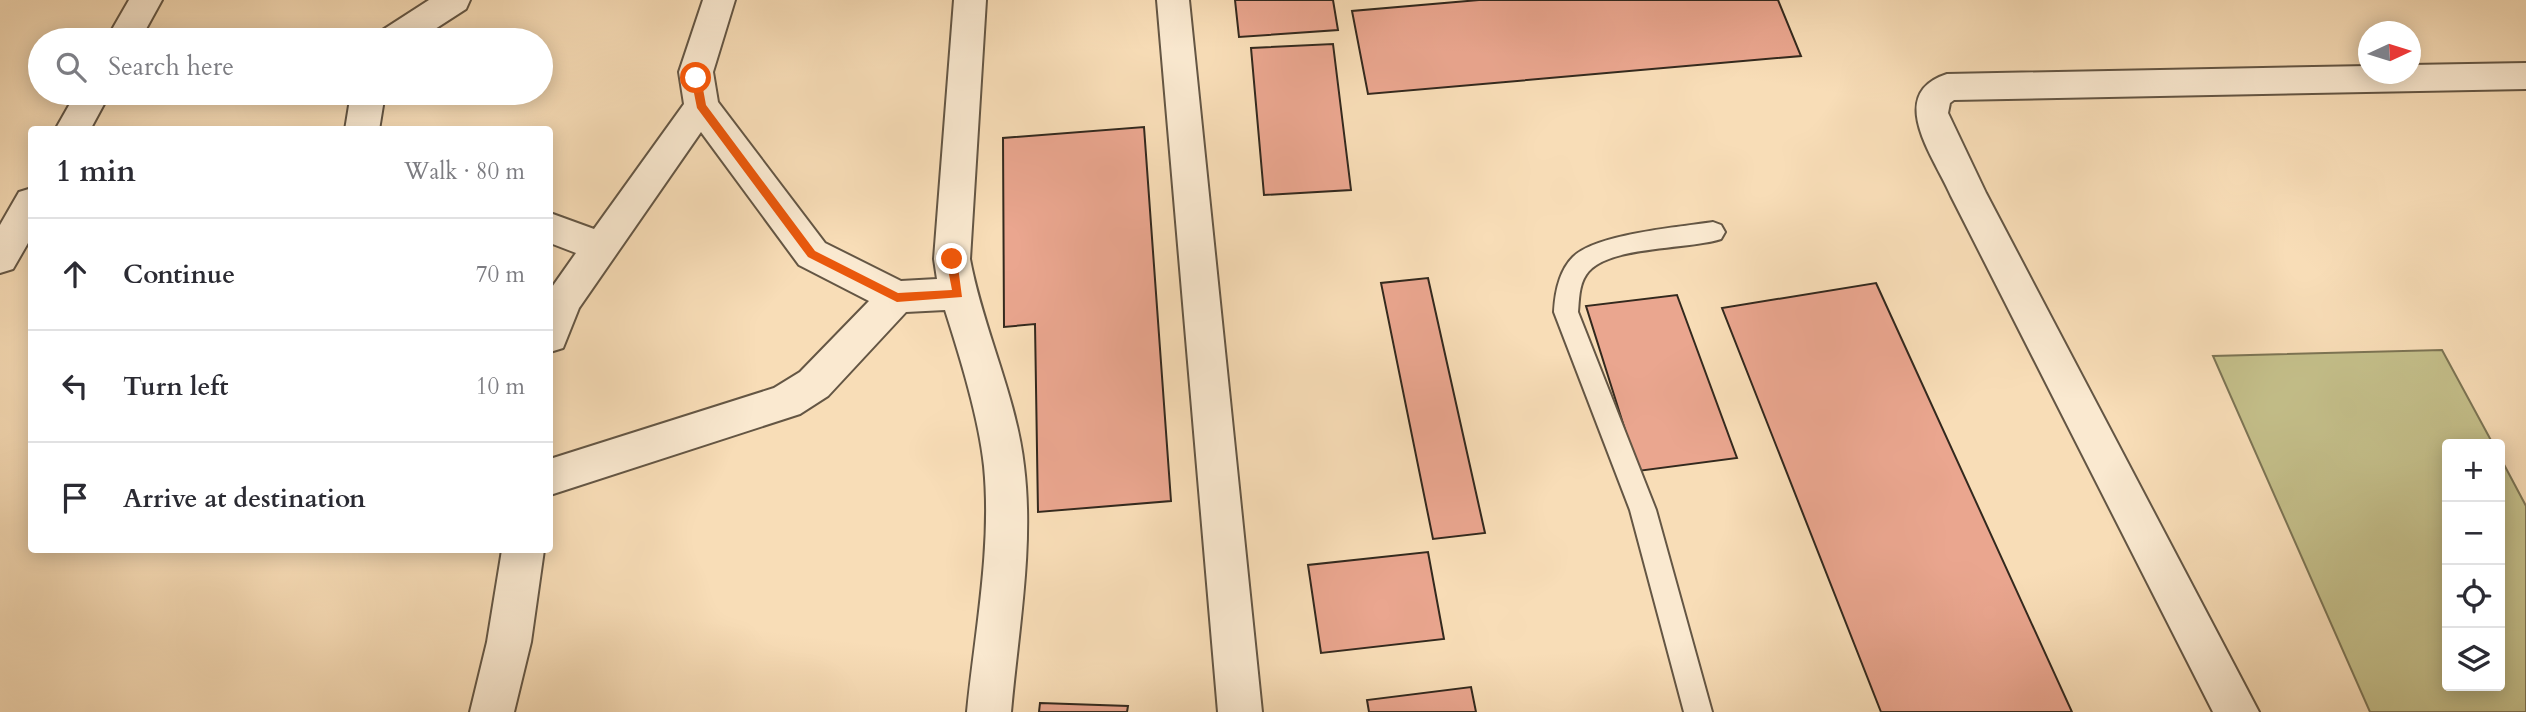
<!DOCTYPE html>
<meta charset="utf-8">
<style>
:root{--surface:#fff;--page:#f2f2f3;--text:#2b2b33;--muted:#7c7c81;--line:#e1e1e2}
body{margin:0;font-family:Cardo,serif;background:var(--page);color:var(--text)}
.controls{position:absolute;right:21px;bottom:21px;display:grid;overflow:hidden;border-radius:7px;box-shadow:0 4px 18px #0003}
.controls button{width:63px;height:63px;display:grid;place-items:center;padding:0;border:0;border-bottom:2px solid var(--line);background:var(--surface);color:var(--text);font:35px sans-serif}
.compass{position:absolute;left:2358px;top:21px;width:63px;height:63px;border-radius:50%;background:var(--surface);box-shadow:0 4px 18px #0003;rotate:86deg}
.stop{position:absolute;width:21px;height:21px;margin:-16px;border:5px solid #ea580c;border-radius:50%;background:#fff}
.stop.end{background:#ea580c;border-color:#fff;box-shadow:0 2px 7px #0008}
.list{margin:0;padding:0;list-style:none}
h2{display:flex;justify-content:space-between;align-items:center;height:91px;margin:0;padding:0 28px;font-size:30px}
h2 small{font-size:23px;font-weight:400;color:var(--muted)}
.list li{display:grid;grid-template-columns:46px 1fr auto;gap:21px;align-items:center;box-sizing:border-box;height:112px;padding:0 28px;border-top:2px solid var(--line)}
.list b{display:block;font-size:26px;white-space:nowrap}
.list em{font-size:23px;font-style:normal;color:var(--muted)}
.icon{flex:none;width:38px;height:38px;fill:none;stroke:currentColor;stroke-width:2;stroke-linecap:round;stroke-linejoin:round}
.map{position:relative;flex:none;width:2526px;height:712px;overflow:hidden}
.search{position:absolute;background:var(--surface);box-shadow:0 4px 18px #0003;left:28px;top:28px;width:525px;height:77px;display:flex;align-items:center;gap:18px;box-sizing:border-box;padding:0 24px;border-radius:38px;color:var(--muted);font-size:26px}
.panel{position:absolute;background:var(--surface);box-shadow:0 4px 18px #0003;left:28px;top:126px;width:525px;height:427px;border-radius:7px}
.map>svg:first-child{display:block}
.green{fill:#c4bf8a;stroke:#7c7454;stroke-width:2}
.building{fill:#eaa68f;stroke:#33291e;stroke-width:2}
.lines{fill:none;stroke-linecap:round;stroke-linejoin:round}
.lane-casing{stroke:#645644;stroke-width:4}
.street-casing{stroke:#645644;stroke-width:4}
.lane{fill:#fae9d0;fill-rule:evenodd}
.street{fill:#fae9d0;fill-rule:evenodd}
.route{fill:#ea580c}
</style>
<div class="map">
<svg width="2526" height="712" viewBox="0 0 2526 712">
<rect width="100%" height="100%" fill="#f8ddb7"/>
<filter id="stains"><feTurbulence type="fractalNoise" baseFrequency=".00286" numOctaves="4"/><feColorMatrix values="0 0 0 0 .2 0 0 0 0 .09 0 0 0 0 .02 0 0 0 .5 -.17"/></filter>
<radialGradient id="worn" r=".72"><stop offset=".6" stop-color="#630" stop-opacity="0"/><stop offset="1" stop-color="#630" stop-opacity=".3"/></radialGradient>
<path class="green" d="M2442,350L2493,444H2447V686H2500V457L2526,506V712H2370L2213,356Z"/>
<path class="building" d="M1235,0H1333L1338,30L1239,37Z
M1479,0H1778L1801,56L1368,94L1352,11Z
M1333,44L1351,190L1264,195L1251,48Z
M1144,127L1171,501L1038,512L1035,324L1004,327L1003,138Z
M1428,278L1485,533L1433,539L1381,283Z
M1876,283L2072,712H1881L1722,308Z
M1677,295L1737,458L1638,471L1586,306Z
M1428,552L1444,639L1321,653L1308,565Z
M1471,687L1476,712H1369L1367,700Z
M1040,703L1128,706L1127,712H1039Z"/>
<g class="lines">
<defs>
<path id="lane" d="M1713,222L1721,225L1725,232L1721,239C1689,250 1605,245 1586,275C1579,285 1579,300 1578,312L1656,510L1712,712H1684L1630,510L1554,312C1555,293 1559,271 1573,257C1596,234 1680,227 1713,222Z"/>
<path id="street" d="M129,0H162L140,40H106Z
M429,0H470L466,9L418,40H376L381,31Z
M703,0H735L713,72L718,102L825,243L901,281L937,279L934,259L954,0H986L970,259C983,329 1016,395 1024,466C1034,547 1018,632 1011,712H967C975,632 992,547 984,466C979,418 960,357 945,310L906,312L828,396L800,414L550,495V459L774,388L800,372L869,301L799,265L701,132L579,308L563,348L550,352V290L576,253L550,243V213L594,229L684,104L679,72Z
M1157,0H1189L1262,712H1218Z
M2526,63V89L1954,100L1950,103L1948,113L1986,193L2259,712H2213L1951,196C1934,157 1885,94 1947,74L2368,66V74H2410V65Z
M76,93H110L90,130H55Z
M351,93H385L379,130H345Z
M32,188V236L13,269L0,273V225L19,192Z
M502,550H544L531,642L514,712H470L487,642Z"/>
</defs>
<use href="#lane" class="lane-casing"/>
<use href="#street" class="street-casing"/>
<use href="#lane" class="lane"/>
<use href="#street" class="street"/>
</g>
<path class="route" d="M696,75L701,78L706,105L815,251L898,293L952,290L946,259L952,254L957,259L962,297L897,302L808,257L697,108L691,78Z"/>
<rect width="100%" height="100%" filter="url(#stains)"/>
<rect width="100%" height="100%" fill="url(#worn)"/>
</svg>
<div class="controls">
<button>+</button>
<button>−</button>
<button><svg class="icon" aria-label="locate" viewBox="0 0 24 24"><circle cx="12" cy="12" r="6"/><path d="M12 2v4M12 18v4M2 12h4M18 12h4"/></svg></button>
<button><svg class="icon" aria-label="layers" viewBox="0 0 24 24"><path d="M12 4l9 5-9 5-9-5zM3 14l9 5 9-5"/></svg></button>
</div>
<svg class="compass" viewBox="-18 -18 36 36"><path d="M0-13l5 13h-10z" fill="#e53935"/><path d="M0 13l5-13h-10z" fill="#7c7c81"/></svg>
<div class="stop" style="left:696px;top:78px"></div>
<div class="stop end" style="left:952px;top:259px"></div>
<div class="search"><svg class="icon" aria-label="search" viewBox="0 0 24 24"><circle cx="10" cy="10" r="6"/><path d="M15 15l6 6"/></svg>Search here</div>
<section class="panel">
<h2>1 min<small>Walk · 80 m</small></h2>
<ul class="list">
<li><svg class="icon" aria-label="ahead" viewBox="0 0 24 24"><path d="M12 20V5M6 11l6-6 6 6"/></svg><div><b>Continue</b></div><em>70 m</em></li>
<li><svg class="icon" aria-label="left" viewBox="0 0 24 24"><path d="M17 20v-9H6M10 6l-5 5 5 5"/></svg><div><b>Turn left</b></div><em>10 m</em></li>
<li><svg class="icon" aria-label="arrive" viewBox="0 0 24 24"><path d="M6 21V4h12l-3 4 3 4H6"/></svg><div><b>Arrive at destination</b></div></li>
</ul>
</section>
</div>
